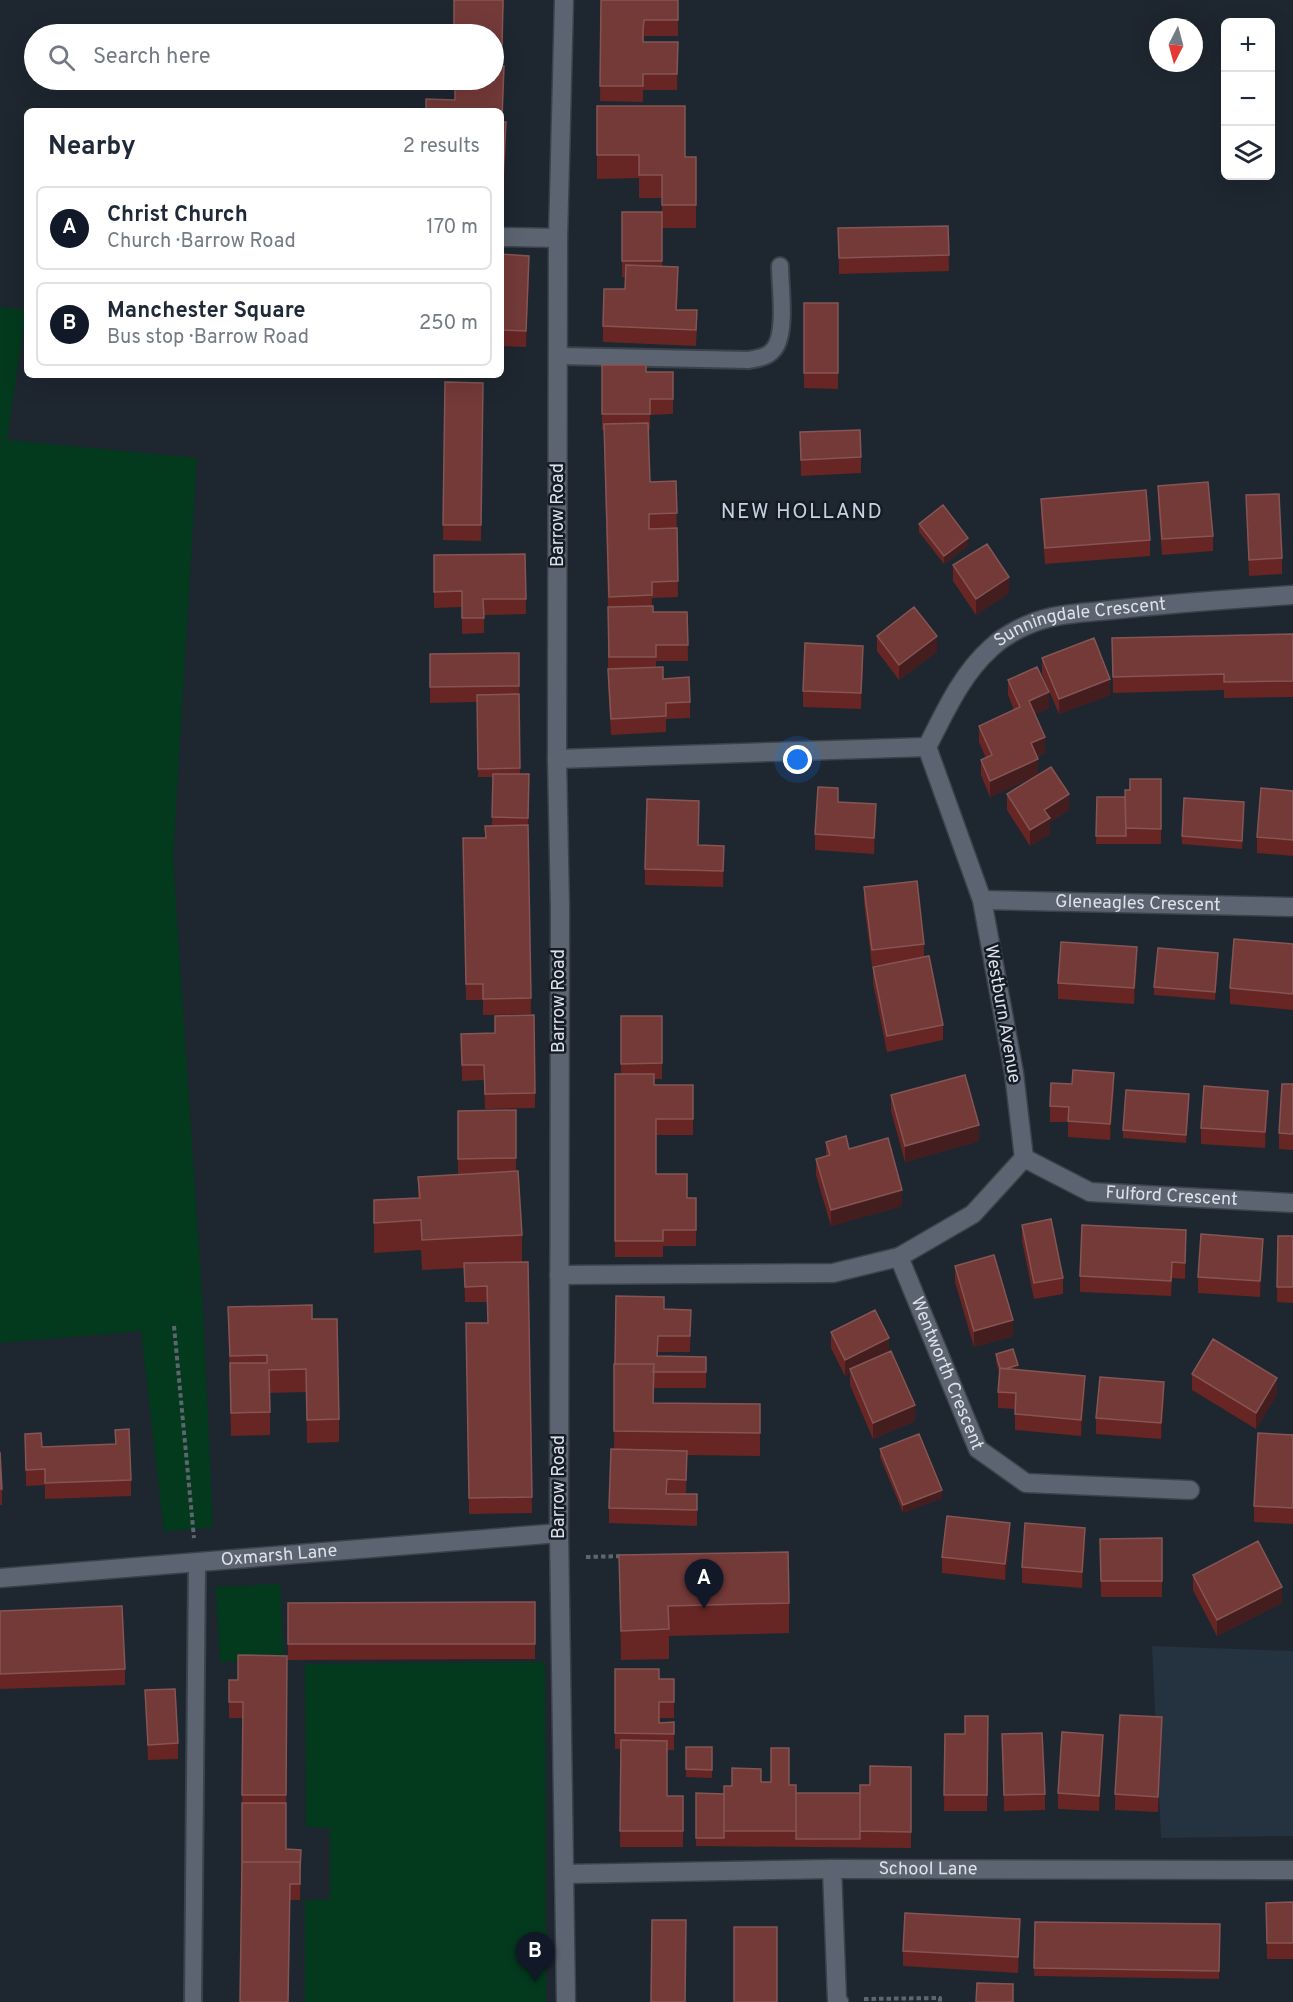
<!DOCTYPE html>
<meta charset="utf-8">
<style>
:root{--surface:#fff;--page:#f6f6f7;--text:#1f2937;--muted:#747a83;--line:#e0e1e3;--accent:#111827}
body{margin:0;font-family:Overpass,sans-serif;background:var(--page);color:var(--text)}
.controls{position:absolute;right:18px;top:18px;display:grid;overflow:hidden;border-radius:9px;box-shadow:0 6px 24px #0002}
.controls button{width:54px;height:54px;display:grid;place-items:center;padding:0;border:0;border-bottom:2px solid var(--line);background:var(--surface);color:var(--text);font:30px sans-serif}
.compass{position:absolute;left:1149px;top:18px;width:54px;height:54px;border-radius:50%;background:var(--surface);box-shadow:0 6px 24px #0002;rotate:186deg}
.you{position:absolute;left:798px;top:760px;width:21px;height:21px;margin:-15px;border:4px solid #fff;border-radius:50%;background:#1a73e8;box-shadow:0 0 0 9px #1a73e833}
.badge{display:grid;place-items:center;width:39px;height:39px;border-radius:50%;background:var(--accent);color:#fff;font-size:20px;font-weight:700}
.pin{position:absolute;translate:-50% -50px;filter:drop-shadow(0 2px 3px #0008)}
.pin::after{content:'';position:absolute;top:32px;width:21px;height:18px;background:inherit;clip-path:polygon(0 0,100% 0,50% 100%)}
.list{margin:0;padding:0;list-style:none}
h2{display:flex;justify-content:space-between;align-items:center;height:78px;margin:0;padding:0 24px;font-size:26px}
h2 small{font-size:20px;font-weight:400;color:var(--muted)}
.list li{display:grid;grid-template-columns:39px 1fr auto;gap:18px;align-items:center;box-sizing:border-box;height:84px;margin:0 12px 12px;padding:0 12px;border:2px solid var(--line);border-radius:9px}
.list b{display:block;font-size:22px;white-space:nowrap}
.list p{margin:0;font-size:20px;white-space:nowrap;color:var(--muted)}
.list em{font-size:20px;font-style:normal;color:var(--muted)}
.icon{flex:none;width:33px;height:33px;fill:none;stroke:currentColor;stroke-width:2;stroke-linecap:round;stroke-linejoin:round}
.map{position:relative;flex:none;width:1293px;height:2002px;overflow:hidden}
.search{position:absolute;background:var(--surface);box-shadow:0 6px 24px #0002;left:24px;top:24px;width:480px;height:66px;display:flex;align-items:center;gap:15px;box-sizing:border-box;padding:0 21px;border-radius:33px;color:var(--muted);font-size:22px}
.panel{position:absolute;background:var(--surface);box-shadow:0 6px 24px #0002;left:24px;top:108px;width:480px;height:270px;border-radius:9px}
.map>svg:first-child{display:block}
.built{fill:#25323f}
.green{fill:#033a1d}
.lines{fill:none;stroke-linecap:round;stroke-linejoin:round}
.lane-casing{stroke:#3b424a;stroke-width:20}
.street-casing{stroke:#3b424a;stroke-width:21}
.path{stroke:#5d656d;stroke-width:4;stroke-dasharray:4.5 3;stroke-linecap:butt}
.lane{stroke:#5b6470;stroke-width:16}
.street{stroke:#5b6470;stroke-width:18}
.wall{fill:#672623}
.shaded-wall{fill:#441e1f}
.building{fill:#733a38;stroke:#845554;stroke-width:1.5}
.labels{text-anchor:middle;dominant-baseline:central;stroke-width:5;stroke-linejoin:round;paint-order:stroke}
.street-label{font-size:18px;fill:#dce2e8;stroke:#151c26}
.quarter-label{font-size:21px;letter-spacing:1.5px;fill:#c6d1de;stroke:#151c26}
</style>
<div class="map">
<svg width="1293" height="2002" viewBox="0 0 1293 2002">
<rect width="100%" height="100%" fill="#1e2630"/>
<path class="built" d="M1152,1646L1293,1651V1836L1161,1838Z"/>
<path class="green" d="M0,307L26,310L7,440L197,458L173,859L203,1310L213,1527L164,1532L141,1331L0,1343Z
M280,1584L284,1659L220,1662L216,1587Z
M545,1662L546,2002H305V1900H330V1828L306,1827L305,1664Z"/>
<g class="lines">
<defs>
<path id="lane" d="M559,356L749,360C759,358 768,357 774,349C787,333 780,286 780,266
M193,2002L197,1562"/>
<g id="street">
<path d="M564,0L558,238L557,759L560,909L559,1533L566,2002"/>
<path d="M501,237L558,238"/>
<path id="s1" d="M927,747C945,712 961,675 991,648C1007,633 1030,622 1052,617C1071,613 1091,612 1111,610C1171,603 1232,599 1293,595"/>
<path d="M557,759L927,747"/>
<path id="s2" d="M982,900L1293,907"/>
<path id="s3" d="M1024,1158L1090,1192L1293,1203"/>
<path id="s4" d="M899,1257L978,1449L1026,1483L1190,1490"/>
<path d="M559,1275L833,1273L899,1257L973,1214L1024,1158L1014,1073L982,900L927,747"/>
<path id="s5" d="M0,1578L559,1533"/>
<path d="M832,1869L837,2000L839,2002"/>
<path id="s6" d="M564,1874L832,1869L1293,1870"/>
</g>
</defs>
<use href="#lane" class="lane-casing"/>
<use href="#street" class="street-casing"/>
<path class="path" d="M174,1326L194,1538
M586,1557L624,1556
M864,1999L940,1998V2002"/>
<use href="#lane" class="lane"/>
<use href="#street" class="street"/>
</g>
<path class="wall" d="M454,0H504V10H503L502,66L494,65V34Z
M601,0H678V36H644L643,42H678L677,90H643V102L600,101Z
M504,82L502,122L506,146L502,219H501V111L455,100Z
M597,106L685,157H696V228H662V267L678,283L677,310L697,326L696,346L603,342V326L625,289L626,277H622V212H662V198H639V178L597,179Z
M948,226L949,271L839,274L838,228Z
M501,254L529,271L526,347L501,346Z
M804,303H838V389L804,388Z
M602,365L646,372H673V414L650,415V430H648L650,482L676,481L678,597L652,598V606L653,612H687L688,661H656V667L663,679L690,702V718L666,719V732L611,735L608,685V607L604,430H602Z
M445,382L483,383L481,541L443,540Z
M800,432L861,457V473L801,476Z
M1158,486L1213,536V551L1162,555L1158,502Z
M1246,495L1282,558V574L1249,576Z
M1041,499L1150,540V556L1045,564L1041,515Z
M919,524L968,546L944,564L919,532Z
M525,554L526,614L484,615V633L462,634V607L434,608V555Z
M953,565L1009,593L976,615L953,581Z
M1293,634V697L1224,698V690L1113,693L1112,638Z
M877,636L937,652L899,680L877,651Z
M519,653L520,774H529L528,831L531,1014L483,1015V1000H466L463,838H485V826H492L493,777H478L477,702L430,703V654Z
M1042,658L1110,695L1059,714L1042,674Z
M863,661L861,709L803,707V691Z
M1008,680L1049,708L1035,714L1045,753L1037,757L1038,775L1069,810L1050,822V834L1030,846L1007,810V794L1038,775L990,797L981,775V760L986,758L979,742V726L1014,710L1008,695Z
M1161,779V844H1096L1097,797H1125L1130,790Z
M1293,791V856L1257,853V837Z
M838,802L876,820L874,854L815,850V834Z
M1244,810L1242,849L1182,844V836Z
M698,845L724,846L723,887L645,885V869Z
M864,887L924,944V957L943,1025V1040L887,1052L873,983V967L887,964L872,966L864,903Z
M1293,944V1010L1230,1004V988Z
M1218,961L1215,1000L1154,995V987Z
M1137,963L1134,1004L1058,999V983Z
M495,1016L535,1093V1108L485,1109L484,1080L462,1081L461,1034L495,1033Z
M621,1016H662V1079H654V1085H693V1135H656V1174L687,1198H696V1246H663V1257H615V1074H621Z
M1293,1084V1150L1279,1149V1133Z
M1114,1089L1110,1140L1068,1137V1122H1050V1106Z
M891,1095L979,1141L905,1162L891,1111Z
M1189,1102L1186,1143L1123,1138V1130Z
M1268,1106L1265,1148L1201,1144V1128Z
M516,1110V1171L522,1235V1262H528L532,1513L469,1514L466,1323H488L487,1302H465L464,1268L422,1270L421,1250L374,1253V1200L418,1198V1177L458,1175V1111Z
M826,1142L849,1149L902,1206L831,1226L816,1175V1159L826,1157Z
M1022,1225L1063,1278V1294L1034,1299L1022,1241Z
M1278,1236H1293V1303L1277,1302Z
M1186,1246L1185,1279L1172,1278L1171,1296L1080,1292V1276Z
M1263,1255L1260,1297L1198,1293V1277Z
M955,1266L1013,1336L974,1347L955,1282Z
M616,1296L664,1309L691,1310L690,1352H658V1356L706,1357V1388H654L653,1403L760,1404V1456L687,1455L686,1494H697V1526L609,1523V1508L614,1449Z
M228,1307L312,1319L339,1419V1442L307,1443L306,1392L270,1393V1435L231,1436Z
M831,1332L889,1352L915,1421L873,1439L850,1385V1373L845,1376L831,1348Z
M996,1354L1018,1370L1085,1391L1081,1436L1015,1430V1409L998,1408V1392L999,1373L996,1362Z
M1192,1374L1277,1394L1256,1429L1192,1390Z
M1164,1398L1161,1439L1096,1434V1418Z
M115,1430L131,1480V1496L45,1499V1485L26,1486L25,1434L42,1447L115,1444Z
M1293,1435V1524L1254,1522V1506Z
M880,1449L942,1498L903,1513L880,1457Z
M0,1452L2,1489V1505H0Z
M1162,1538V1597H1101L1100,1539Z
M1010,1539L1005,1580L942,1573V1557Z
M1085,1544L1082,1588L1022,1583V1567Z
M619,1555L789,1603V1633L669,1636V1659L621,1660Z
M1193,1575L1282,1603L1217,1636L1193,1590Z
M535,1602V1659L288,1660V1603Z
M0,1611L125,1669V1685L0,1689Z
M287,1656L286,1849L301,1850L300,1900H290L240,2002L243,1718H229V1680H238Z
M615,1669L659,1679H674V1718H659V1723L674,1722V1750H667V1796H683V1847H620L621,1749H615Z
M145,1690L178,1743V1759L148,1760Z
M988,1716L987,1811H944L945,1734H965Z
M1162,1733L1158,1812L1115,1810V1794Z
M1002,1734L1045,1794V1810L1004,1811Z
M686,1747H712V1778L686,1777Z
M1103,1750L1099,1811L1058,1809V1793Z
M911,1767V1848L696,1846V1793L724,1794L732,1786L761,1782L789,1785L796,1793H860L870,1785Z
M1293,1902V1959H1267L1266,1903Z
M1035,1922L1220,1924L1219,1979L1034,1976Z
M1020,1935L1018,1973L903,1966V1951Z"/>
<path class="shaded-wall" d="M506,122V146L502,219V196Z
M529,256V271L526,347V331Z
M968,538V546L944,564V556Z
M1009,577V593L976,615V599Z
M937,636V652L899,680V665Z
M863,646V661L861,709V693Z
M1110,679V695L1059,714V699Z
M1049,692V708L1029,717V701Z
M1045,737V753L1031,759V743Z
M1038,759V775L990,797V781Z
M1069,794V810L1050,822V834L1030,846V830L1044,810Z
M876,804V820L874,854V838Z
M1137,947V963L1134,1004V988Z
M1114,1073V1089L1110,1140V1124Z
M1268,1091V1106L1265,1148V1132Z
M979,1125V1141L905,1162V1146Z
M902,1190V1206L831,1226V1210Z
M1186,1230V1246L1185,1279V1263Z
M1263,1239V1255L1260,1297V1281Z
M1013,1320V1336L974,1347V1331Z
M889,1338V1354L850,1369V1373L845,1376V1360Z
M1018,1365V1373L1001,1370Z
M1085,1376V1391L1081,1436V1420Z
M1277,1378V1394L1256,1429V1413Z
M1164,1382V1398L1161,1439V1423Z
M915,1405V1421L873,1439V1423Z
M942,1490V1498L903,1513V1505Z
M1010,1523V1539L1005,1580V1564Z
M1085,1528V1544L1082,1588V1572Z
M1282,1587V1603L1217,1636V1620Z
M1162,1717V1733L1158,1812V1797Z
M1103,1735V1750L1099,1811V1796Z
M1020,1919V1935L1018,1973V1957Z"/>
<path class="building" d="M454,0H503L502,50H494V34H454Z
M601,0H678V20H644L643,30V42H678L677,74H643V86H600Z
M494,66H504L502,118L501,111H426V99L455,100V80H494Z
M597,106H685V157H696V205H662V175H639V155H597Z
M331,109L363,111H331Z
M501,122H506L502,196H501Z
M622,212H662V261H622Z
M948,226L949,255L839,258L838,228Z
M501,254L529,256L526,331L501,330Z
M626,265L678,267L676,310H697L696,330L603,326L604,289H625Z
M804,303H838V373H804Z
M602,365H646V372H673V399H650V414H602Z
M445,382L483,383L481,525H443Z
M648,423L650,482L676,481L677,513L649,514V529L677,528L678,581L652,582V595L609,597L604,424Z
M860,430L861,457L801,460L800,432Z
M1208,482L1213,536L1162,539L1158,486Z
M1146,490L1150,540L1045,548L1041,499Z
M1279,494L1282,558L1249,560L1246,495Z
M943,505L968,538L944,556L919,524Z
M987,544L1009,577L976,599L953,565Z
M525,554L526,599H483L484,618H462V591L434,592V555Z
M653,606V612H687L688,645H656V657H609L608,607Z
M914,607L937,636L899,665L877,636Z
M1293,634V681L1224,682V674L1113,677L1112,638Z
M1094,638L1110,679L1059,699L1042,658Z
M805,643L863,646L861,693L803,691Z
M519,653V686L430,687V654Z
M663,667V679L689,677L690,702L666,703V716L611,719L608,669Z
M1037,667L1049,692L1029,701L1045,737L1031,743L1038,759L990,781L981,760L992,755L979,726L1020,707L1008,680Z
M519,694L520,768L478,769L477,695Z
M1051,767L1069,794L1044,810L1050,818L1030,830L1007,794Z
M493,774H529L528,818L492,817Z
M1130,779H1161V829L1126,828L1125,790H1130Z
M818,787L838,788V802L876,804L874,838L815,834Z
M1261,788L1293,791V840L1257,837Z
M1097,797H1125L1126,836H1096Z
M1184,798L1244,802L1242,841L1182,836Z
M647,799L699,801L698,845L724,846L723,871L645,869Z
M528,825L531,998L483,999V984H466L463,838H486L485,826Z
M917,881L924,944L872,950L864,887Z
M1234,939L1293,944V994L1230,988Z
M1061,942L1137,947L1134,988L1058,983Z
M1158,948L1218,953L1215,992L1154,987Z
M929,956L943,1025L887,1036L873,967Z
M534,1015L535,1093L485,1094L484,1065H462L461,1034L495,1033V1016Z
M621,1016H662V1063L621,1064Z
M1073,1070L1114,1073L1110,1124L1068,1121L1069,1107L1050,1106L1051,1083L1072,1084Z
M615,1074H654V1085H693V1119H656V1174H687V1198H696V1230H663V1241H615Z
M965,1075L979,1125L905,1146L891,1095Z
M1282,1084H1293V1134L1279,1133Z
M1204,1086L1268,1091L1265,1132L1201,1128Z
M1126,1090L1189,1094L1186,1135L1123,1130Z
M516,1110V1158L458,1159V1111Z
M846,1136L849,1149L888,1138L902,1190L831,1210L816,1159L830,1155L826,1142Z
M518,1171L522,1235L422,1240L421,1220L374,1223V1200L420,1198L418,1177Z
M1051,1219L1063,1278L1034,1283L1022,1225Z
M1082,1225L1186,1230L1185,1263L1172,1262L1171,1281L1080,1276Z
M1201,1234L1263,1239L1260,1281L1198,1277Z
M1278,1236H1293V1287H1277Z
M994,1255L1013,1320L974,1331L955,1266Z
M528,1262L532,1497L469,1498L466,1323H488L487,1286L465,1287L464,1263Z
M616,1296L664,1297V1309L691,1310L690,1336H658L657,1356L706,1357V1372H653L654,1364H615Z
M312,1305V1319H337L339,1419L307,1420L306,1369L269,1370L270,1412L231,1413L230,1363H267V1355L230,1356L228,1307Z
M875,1310L889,1338L845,1360L831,1332Z
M1213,1339L1277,1378L1256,1413L1192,1374Z
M1013,1349L1018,1365L1005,1369L1000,1368L996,1354Z
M891,1351L915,1405L873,1423L850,1369Z
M614,1364H654L653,1403L760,1404V1433L614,1431Z
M1000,1368L1085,1376L1081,1420L1015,1414L1016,1393L998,1392Z
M1100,1377L1164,1382L1161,1423L1096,1418Z
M129,1429L131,1480L45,1483V1469L26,1470L25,1434L41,1433L42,1447L116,1444L115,1430Z
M1258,1433L1293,1435V1508L1254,1506Z
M919,1434L942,1490L903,1505L880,1449Z
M611,1449L687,1451L686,1480L667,1479L666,1494H697V1510L609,1508Z
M0,1452L2,1489H0Z
M947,1516L1010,1523L1005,1564L942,1557Z
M1025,1523L1085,1528L1082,1572L1022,1567Z
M1162,1538V1581H1101L1100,1539Z
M1258,1541L1282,1587L1217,1620L1193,1575Z
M788,1552L789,1603L668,1606L669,1629L621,1631L619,1555Z
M535,1602V1644H288V1603Z
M122,1606L125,1669L0,1674V1611Z
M238,1655L287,1656L286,1795H242L243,1702H229V1680H238Z
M615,1669H659V1679H674V1702H659V1723L674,1722V1734L615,1733Z
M175,1689L178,1743L148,1745L145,1690Z
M1120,1715L1162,1717L1158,1797L1115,1794Z
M965,1716H988L987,1795H944L945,1734H965Z
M1062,1732L1103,1735L1099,1796L1058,1793Z
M1042,1733L1045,1794L1004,1795L1002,1734Z
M621,1740L667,1741V1796H683V1831H620Z
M686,1747H712V1770L686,1769Z
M771,1748H789V1785H796V1831H724V1786H732V1768L761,1769V1782H771Z
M870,1766L911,1767V1832L860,1831V1785H870Z
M696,1793L724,1794V1838H696Z
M796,1793H860V1839H796Z
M242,1803H286V1849L301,1850L300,1870V1862H242Z
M242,1862H300V1884H290L288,2002H240Z
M1293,1902V1943H1267L1266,1903Z
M905,1913L1020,1919L1018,1957L903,1951Z
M652,1920H686L685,2002H651Z
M1035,1922L1220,1924L1219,1971L1034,1968Z
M734,1927H777V2002H734Z
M977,1983L1013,1984V2002H976Z"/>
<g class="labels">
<g class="street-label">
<text transform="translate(558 515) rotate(-90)">Barrow Road</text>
<text stroke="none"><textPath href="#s1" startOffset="214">Sunningdale Crescent</textPath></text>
<text stroke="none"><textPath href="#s2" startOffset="156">Gleneagles Crescent</textPath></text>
<text transform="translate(559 1001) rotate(-90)">Barrow Road</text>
<text transform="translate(1002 1014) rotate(80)">Westburn Avenue</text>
<text stroke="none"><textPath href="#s3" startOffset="156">Fulford Crescent</textPath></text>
<text stroke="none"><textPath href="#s4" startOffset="126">Wentworth Crescent</textPath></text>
<text transform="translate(559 1487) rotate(-90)">Barrow Road</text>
<text stroke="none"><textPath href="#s5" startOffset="280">Oxmarsh Lane</textPath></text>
<text stroke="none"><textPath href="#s6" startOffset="364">School Lane</textPath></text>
</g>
<g class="quarter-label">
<text x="802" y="512">NEW HOLLAND</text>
</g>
</g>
</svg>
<div class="controls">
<button>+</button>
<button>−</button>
<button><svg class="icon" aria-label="layers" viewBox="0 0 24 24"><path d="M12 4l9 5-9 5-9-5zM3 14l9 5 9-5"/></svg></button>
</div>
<svg class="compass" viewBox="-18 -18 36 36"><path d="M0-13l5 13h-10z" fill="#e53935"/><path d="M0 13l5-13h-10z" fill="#747a83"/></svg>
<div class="you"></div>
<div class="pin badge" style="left:704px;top:1609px">A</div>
<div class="pin badge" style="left:535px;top:1982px">B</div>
<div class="search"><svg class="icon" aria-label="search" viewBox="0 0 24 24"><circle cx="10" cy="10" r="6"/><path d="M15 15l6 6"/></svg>Search here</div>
<section class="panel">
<h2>Nearby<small>2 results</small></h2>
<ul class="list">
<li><span class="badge">A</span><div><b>Christ Church</b><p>Church · Barrow Road</p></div><em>170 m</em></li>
<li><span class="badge">B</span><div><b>Manchester Square</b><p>Bus stop · Barrow Road</p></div><em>250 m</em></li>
</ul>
</section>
</div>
